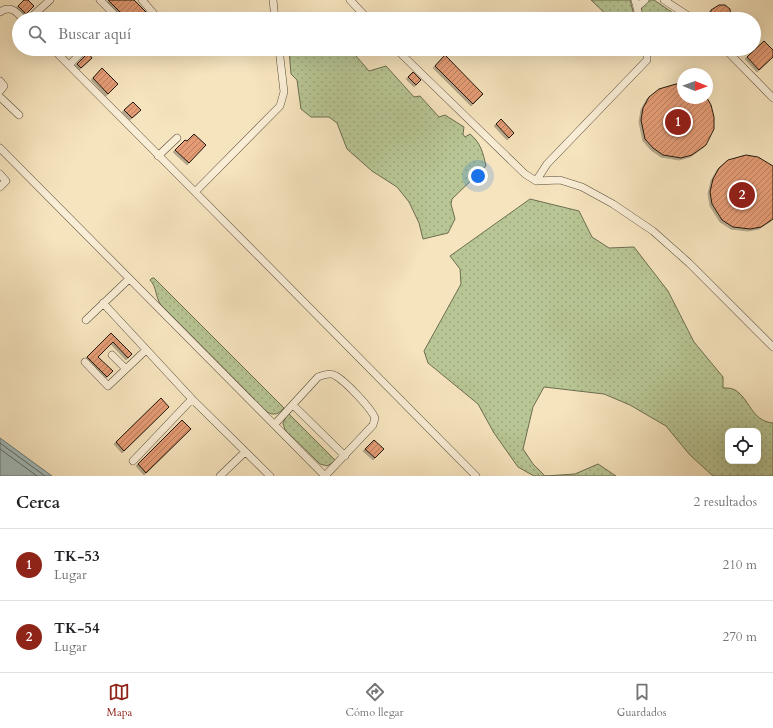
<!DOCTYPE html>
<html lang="es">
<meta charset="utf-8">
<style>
:root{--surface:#fff;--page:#f6f6f6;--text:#202124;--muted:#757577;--line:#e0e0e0;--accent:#8f2418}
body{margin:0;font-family:Cardo,serif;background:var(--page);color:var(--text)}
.controls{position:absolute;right:12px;bottom:12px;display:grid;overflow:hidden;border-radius:8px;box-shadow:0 4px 16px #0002}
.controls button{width:36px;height:36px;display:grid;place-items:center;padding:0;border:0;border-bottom:1px solid var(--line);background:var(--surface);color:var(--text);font:20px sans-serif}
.compass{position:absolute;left:677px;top:68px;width:36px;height:36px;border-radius:50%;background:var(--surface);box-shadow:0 4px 16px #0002;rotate:91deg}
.you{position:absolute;left:478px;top:176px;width:14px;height:14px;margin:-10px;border:3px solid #fff;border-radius:50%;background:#1a73e8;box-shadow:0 0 0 6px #1a73e833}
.badge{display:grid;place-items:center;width:26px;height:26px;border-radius:50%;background:var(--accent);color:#fff;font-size:13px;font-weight:700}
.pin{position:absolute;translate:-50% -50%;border:2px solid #fff;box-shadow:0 1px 4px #0006}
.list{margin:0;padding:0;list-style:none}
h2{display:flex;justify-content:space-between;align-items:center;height:52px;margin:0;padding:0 16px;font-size:17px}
h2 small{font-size:13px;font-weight:400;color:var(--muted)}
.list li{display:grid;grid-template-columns:26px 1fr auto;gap:12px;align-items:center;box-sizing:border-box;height:72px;padding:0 16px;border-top:1px solid var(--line)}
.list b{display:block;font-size:15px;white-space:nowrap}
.list p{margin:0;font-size:13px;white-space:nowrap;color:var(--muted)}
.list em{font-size:13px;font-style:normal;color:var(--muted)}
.icon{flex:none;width:22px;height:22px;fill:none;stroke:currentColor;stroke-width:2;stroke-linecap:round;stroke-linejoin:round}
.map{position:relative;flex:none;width:773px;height:476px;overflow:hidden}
.search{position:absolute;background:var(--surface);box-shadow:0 4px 16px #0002;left:12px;right:12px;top:12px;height:44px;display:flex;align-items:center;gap:10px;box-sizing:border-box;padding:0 14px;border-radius:22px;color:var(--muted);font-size:15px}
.sheet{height:196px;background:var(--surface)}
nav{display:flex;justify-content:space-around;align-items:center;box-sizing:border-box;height:56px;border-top:1px solid var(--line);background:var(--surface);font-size:11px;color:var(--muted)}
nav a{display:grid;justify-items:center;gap:2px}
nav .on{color:var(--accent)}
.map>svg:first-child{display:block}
.grass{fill:url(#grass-dots);stroke:#6c6e51;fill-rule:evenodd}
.water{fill:#a1bcbc;stroke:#6d7a76}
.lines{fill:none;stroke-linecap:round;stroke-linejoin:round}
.shore{stroke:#606a65;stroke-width:1}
.building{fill:url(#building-hatch);stroke:#20180e;filter:url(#shadow)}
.minor-casing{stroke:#564b3a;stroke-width:8}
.minor{stroke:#f9edd5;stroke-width:7}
</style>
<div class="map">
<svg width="773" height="476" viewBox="0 0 773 476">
<defs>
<pattern id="grass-dots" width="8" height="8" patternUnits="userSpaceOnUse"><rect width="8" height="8" fill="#b8c594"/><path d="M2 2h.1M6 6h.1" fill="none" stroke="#9ea87e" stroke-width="1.8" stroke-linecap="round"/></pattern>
<pattern id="building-hatch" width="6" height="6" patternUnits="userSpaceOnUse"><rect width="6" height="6" fill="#e59c75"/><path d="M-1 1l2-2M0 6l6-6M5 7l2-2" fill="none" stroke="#b97e5e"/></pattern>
<filter id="shadow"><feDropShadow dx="-2" dy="2" stdDeviation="0" flood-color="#0004"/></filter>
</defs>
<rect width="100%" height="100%" fill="#f6e4be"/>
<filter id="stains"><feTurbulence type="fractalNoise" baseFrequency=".005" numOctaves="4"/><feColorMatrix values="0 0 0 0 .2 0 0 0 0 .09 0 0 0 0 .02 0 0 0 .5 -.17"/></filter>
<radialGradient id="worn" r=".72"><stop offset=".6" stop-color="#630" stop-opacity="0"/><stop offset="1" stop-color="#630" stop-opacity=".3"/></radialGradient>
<path class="grass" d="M591,0H630L635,19H611Z
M648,0H654L682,19H642L641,9Z
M289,49H350L369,71L386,66L414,97L420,96L439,117L445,115L464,127L463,134L465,137L470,134C481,143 483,153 486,166L452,199L451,204L455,219L448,233L423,239L419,223L409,202L397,187L372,171L347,149L337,123L329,117H311L301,109L297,80L291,74Z
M530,199L579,211L592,237L609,248L634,247L668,291L694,342L723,377V388C727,388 732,388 735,390C750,399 751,421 773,423V476H713L690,455L666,426L630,405L604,394L544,387L533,407L523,449L533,464L545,476L575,474L598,464L616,476H534L518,467L494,433L478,404L428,363L424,351L461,284L460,269L450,256ZM728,431H758V461H728Z
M152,278H154L284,408C279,414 274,416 267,412L161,305C155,297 157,287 150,280Z
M288,413L334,459L335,461L327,466L320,464L285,430L283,423Z"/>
<path class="water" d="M0,438L52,476H0Z"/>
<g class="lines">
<path class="shore" d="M0,443L45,476
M0,449L37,476"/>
</g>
<path class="building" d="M24,0H28L34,6L26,14L18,6Z
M108,0H134L146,12L139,19H127Z
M719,5H725L730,9L731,19H710L711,10Z
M764,41L773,50V57L759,70L747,57Z
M88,53L92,58L81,68L77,64Z
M445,55L483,94L473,104L435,66Z
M102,68L118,84L108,94L93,78Z
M413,72L421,80L416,85L408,77Z
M676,84H683V98H707L711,105L714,117V129L706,145L692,155L681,158L663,155L653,148L645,139L641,120L643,108L649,97L659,89Z
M133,102L141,110L132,118L124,110Z
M501,119L514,133L509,138L496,124Z
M194,134L206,145L189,163L175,150L185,140L187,141Z
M746,155L758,157L773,166V219L761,227L750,229L733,227L722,220L712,204L710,192L713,179L719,168L728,160Z
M111,333L132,354L128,358L113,342L98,357L113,371L107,377L87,357Z
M161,398L169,407L124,451L116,442Z
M182,420L191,429L146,473L138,464Z
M374,440L384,449L375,458L365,449Z"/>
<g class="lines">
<defs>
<path id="minor" d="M100,0L119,19
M142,0L154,14L149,19
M273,0L275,19
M350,0L368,19
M635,0L640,19
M664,0L693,19
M637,7L645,0
M0,12C10,5 16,11 23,19
M29,19L50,0
M53,49L195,192
M279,49L284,92L280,106L195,192L476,476
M396,49L525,174L536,181L560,180L582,187L613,204L653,231L689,263L773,347
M725,49L773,98
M69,65L83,51
M0,81L4,86L0,91
M0,97L19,115
M0,148L325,476
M158,156L177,138
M0,174L6,181L0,187
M536,181L547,164L647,60V49
M103,303L192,399L270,476
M86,320L129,279
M112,355L126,369
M85,362L108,386L146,350
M293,405L345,456
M275,424L318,377C323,375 331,372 336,376C346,382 371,408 375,418L373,425L325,476
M133,461L192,399
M220,476L245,452"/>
</defs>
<use href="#minor" class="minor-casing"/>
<use href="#minor" class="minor"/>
</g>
<rect width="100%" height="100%" filter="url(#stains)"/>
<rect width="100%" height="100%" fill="url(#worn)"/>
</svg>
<div class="controls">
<button><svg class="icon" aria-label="locate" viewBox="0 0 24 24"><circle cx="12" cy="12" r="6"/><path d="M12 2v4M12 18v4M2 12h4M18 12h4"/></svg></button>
</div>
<svg class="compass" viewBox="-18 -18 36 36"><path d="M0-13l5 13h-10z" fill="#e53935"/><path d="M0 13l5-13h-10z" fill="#757577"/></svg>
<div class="you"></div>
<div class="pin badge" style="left:678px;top:122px">1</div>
<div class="pin badge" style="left:742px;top:195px">2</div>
<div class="search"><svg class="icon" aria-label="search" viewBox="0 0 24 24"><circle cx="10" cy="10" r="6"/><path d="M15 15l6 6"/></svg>Buscar aquí</div>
</div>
<section class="sheet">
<h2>Cerca<small>2 resultados</small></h2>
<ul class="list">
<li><span class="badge">1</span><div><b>TK-53</b><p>Lugar</p></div><em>210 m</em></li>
<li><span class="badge">2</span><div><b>TK-54</b><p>Lugar</p></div><em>270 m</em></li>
</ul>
</section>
<nav>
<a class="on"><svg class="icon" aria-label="map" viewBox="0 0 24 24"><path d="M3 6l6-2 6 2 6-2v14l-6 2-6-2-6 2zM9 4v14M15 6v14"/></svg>Mapa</a>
<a><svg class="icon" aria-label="directions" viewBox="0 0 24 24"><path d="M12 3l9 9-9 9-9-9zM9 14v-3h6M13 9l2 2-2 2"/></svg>Cómo llegar</a>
<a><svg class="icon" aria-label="saved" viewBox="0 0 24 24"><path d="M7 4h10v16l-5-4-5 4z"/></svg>Guardados</a>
</nav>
